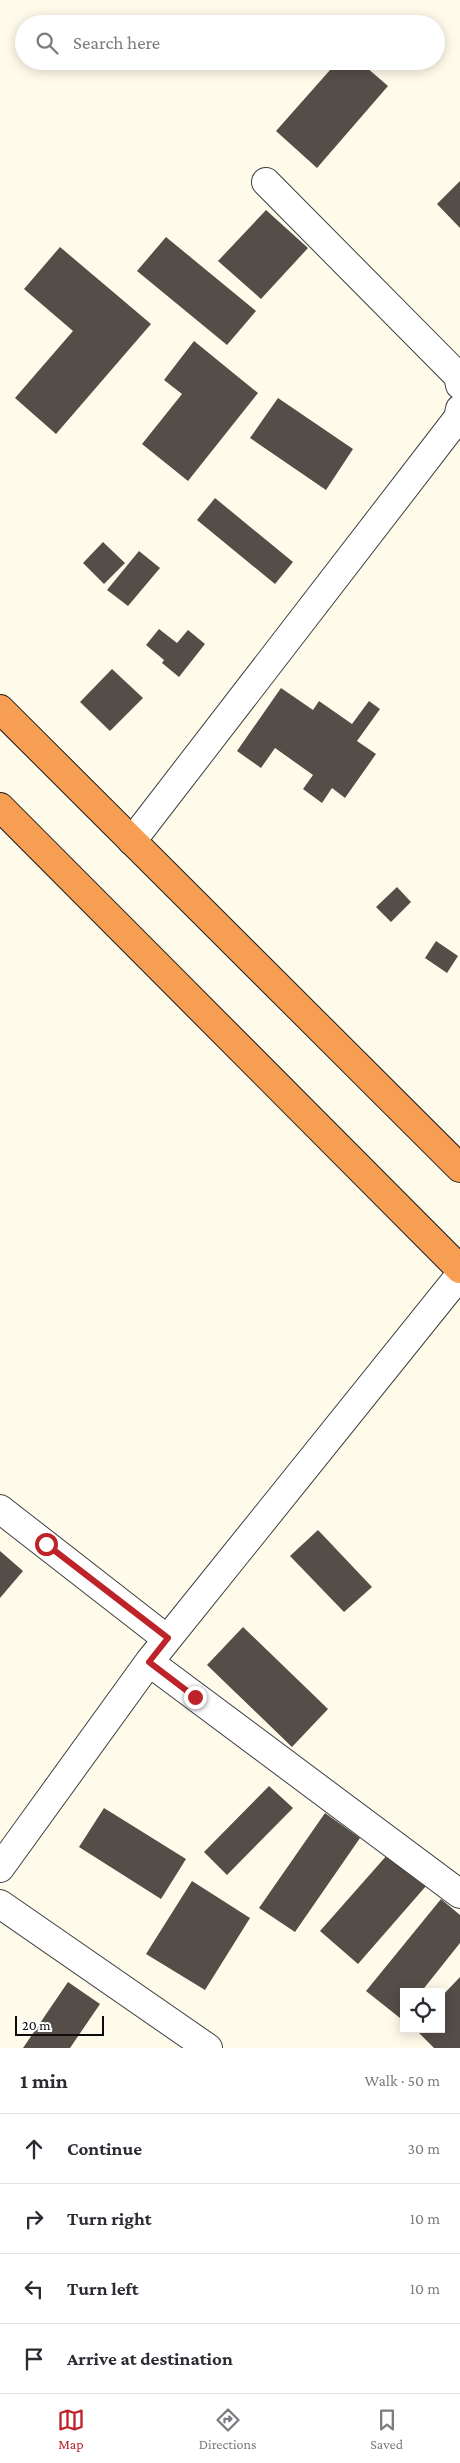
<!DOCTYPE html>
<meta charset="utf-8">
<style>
:root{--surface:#fff;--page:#f2f2f3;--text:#2b2b33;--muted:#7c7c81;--line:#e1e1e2;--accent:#bd2329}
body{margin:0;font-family:"Crimson Pro",serif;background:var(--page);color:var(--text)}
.controls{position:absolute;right:15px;bottom:15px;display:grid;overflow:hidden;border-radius:0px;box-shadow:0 2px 12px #0003}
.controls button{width:45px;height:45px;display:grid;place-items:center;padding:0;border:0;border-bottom:1px solid var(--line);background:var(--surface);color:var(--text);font:25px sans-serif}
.scale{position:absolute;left:15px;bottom:12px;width:89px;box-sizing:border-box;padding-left:5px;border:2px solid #0c0c0c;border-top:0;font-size:14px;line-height:18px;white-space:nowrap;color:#0c0c0c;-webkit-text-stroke:4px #fff;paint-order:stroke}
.stop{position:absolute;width:15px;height:15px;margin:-11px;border:4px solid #bd2329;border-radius:50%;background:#fff}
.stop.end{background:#bd2329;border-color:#fff;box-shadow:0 1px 5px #0008}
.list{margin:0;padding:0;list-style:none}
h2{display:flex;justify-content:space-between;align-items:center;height:65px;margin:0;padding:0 20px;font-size:21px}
h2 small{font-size:16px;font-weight:400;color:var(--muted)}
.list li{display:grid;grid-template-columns:32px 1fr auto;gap:15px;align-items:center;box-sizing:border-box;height:70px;padding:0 20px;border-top:1px solid var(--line)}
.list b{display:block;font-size:19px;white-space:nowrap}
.list em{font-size:16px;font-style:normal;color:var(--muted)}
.icon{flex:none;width:28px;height:28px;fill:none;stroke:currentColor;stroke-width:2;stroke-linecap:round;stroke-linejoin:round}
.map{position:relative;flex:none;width:460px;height:2048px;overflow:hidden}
.search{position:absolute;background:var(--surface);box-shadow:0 2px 12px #0003;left:15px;right:15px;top:15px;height:55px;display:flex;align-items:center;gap:12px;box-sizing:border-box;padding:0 18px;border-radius:28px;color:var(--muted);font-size:19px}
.sheet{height:345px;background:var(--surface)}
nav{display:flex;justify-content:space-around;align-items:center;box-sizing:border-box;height:70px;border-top:1px solid var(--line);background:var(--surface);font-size:14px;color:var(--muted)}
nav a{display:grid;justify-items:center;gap:2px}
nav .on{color:var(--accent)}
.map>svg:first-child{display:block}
.building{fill:#554d48}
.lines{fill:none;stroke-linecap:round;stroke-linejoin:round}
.minor-casing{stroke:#3f3f3f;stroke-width:30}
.highway-casing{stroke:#1d1d1d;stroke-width:30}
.minor{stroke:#fff;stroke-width:28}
.highway{stroke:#f69f53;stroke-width:28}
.route{stroke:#bd2329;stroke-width:6}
</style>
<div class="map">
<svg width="460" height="2048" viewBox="0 0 460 2048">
<rect width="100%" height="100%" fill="#fffbeb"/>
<path class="building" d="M338,61H359L388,86L317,168L276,131Z
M460,181V228L437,204Z
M266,210L308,248L261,299L218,261Z
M166,237L256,311L227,345L137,271Z
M60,247L151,324L56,434L15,398L73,331L24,289Z
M194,341L258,393L188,481L142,444L182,394L164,380Z
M278,398L353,449L326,490L250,438Z
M215,498L293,562L275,584L197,520Z
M103,542L125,563L104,584L83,563Z
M139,551L160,568L128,606L107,590Z
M159,629L177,643L188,630L205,644L179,677L162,663L164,660L146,645Z
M112,669L143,698L110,731L80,702Z
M281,688L313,710L319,701L352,724L369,701L380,709L357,741L376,754L345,798L332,788L322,803L303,789L313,775L275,748L261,768L237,751Z
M397,887L411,902L391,922L376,907Z
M436,941L458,956L447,973L425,958Z
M318,1530L372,1587L344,1612L290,1556Z
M0,1551L23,1571L0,1598Z
M243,1627L328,1709L292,1747L207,1665Z
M269,1786L293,1808L227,1875L204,1852Z
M104,1808L186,1859L161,1899L79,1847Z
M325,1813L360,1838L295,1932L259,1908Z
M388,1854L426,1886L358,1964L320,1931Z
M192,1881L250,1918L205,1990L146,1954Z
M441,1899L460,1915V1943L421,1992H404V2013L400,2018L366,1991Z
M460,1977V2048H434L415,2029H441V1997Z
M68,1982L100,2004L70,2048H23Z"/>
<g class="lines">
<defs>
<path id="minor" d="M266,182L458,376L460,385
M132,841L458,418L460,409
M0,1509L167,1639
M149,1662L460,1894
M0,1868L149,1662L460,1275
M0,1904L208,2048"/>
<path id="highway" d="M0,709L460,1168
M0,807L460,1269"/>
</defs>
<use href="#minor" class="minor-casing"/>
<use href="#highway" class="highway-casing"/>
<use href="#minor" class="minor"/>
<use href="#highway" class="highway"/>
</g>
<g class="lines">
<path class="route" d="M46,1544L168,1638L149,1662L195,1697"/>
</g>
</svg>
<div class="controls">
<button><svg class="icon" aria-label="locate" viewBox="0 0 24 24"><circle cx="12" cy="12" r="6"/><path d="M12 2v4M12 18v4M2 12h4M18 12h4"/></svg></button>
</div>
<div class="scale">20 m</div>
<div class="stop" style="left:46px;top:1544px"></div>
<div class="stop end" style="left:195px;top:1697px"></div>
<div class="search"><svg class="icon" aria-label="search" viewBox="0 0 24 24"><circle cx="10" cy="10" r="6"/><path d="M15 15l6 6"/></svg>Search here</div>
</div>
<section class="sheet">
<h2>1 min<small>Walk · 50 m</small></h2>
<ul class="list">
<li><svg class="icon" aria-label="ahead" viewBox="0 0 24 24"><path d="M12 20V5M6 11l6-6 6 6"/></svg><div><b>Continue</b></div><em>30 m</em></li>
<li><svg class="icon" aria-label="right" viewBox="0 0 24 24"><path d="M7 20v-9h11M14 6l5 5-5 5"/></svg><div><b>Turn right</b></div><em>10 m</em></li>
<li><svg class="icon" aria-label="left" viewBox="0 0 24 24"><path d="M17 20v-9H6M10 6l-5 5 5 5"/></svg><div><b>Turn left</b></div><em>10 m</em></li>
<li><svg class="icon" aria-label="arrive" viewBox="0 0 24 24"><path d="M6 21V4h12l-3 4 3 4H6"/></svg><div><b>Arrive at destination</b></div></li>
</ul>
</section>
<nav>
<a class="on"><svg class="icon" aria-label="map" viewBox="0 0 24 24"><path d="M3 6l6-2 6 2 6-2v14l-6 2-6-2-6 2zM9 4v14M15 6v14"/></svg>Map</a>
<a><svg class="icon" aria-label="directions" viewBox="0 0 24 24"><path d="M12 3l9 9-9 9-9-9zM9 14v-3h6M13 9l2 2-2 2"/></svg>Directions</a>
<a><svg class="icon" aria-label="saved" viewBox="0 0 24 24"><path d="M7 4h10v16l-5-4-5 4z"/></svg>Saved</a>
</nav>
